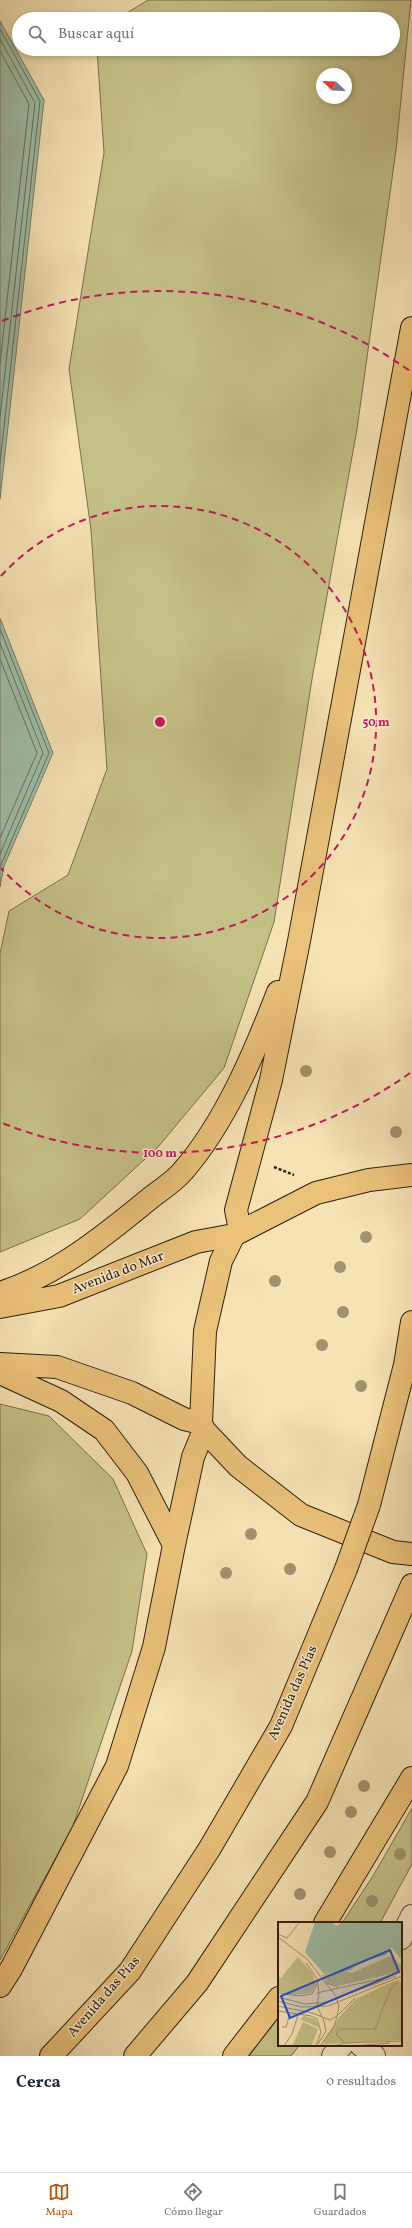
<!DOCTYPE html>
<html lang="es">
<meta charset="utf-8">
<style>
:root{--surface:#fff;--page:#f6f6f7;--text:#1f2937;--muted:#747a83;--line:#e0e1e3;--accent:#b45309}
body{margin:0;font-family:Vollkorn,serif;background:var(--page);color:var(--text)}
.compass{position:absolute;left:316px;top:68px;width:36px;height:36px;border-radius:50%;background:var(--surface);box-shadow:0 2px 6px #0003;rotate:293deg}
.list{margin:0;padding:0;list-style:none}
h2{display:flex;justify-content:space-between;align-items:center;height:52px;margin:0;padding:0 16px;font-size:17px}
h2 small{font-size:13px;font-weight:400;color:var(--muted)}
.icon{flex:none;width:22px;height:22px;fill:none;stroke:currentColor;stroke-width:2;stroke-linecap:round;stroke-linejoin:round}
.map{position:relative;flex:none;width:412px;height:2056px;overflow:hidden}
.search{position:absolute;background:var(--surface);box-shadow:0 2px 6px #0003;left:12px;right:12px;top:12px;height:44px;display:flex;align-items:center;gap:10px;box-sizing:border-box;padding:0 14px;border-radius:22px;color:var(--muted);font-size:15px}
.sheet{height:116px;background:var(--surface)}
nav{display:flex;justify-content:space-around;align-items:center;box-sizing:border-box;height:56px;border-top:1px solid var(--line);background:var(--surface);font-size:11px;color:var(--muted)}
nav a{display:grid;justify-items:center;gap:2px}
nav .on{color:var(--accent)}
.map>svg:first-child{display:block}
.green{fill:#c4c187;stroke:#7a704d;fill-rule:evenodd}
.water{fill:#9ebfa8;stroke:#727f6c}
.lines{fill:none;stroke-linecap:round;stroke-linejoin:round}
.shore{stroke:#666f5e;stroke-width:1}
.minor-casing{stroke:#61503b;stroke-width:24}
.highway-casing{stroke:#2f1f13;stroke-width:24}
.path{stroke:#2f1f13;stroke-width:2.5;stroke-dasharray:3 2;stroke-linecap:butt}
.minor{stroke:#f9edce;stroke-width:22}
.highway{stroke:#ebc27a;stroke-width:22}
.highway-bridge-casing{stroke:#2f1f13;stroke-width:24;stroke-linecap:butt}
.highway-bridge{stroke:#ebc27a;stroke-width:22}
.tree{fill:#a1926f}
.ring{fill:none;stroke:#c2185b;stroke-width:2;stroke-dasharray:7 5}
.labels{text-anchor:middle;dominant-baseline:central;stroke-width:3;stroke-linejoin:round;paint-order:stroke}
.street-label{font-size:14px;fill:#2f1f13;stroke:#f9edce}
.inset-road{fill:none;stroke:#a69574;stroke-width:1}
.view{fill:#1d4ed8;fill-opacity:0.15;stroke:#1d4ed8;stroke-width:2}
.inset-edge{fill:none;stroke:#2f1f13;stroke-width:2}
.centre{fill:#c2185b;stroke:#f9edce;stroke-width:2}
.ring-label{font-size:12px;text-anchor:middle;font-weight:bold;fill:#c2185b;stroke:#f9edce;stroke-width:3;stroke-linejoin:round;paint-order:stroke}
</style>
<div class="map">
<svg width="412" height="2056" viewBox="0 0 412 2056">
<rect width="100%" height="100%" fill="#f6e3b4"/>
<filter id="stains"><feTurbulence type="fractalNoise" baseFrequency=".005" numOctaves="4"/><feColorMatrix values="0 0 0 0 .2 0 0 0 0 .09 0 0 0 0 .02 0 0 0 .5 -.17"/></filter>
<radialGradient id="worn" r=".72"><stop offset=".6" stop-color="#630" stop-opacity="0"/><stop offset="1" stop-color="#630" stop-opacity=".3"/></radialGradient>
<path class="green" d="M148,0H411L396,150L357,429L312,679L274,922L224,1068L158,1147L80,1219L0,1252V954L9,911L68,875L107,769L91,530L69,369L104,153L97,49H393V19H117ZM322,74H346V98H322Z
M0,1404L49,1416L113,1479L147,1554L132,1651L73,1826L0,1960Z
M412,1808V1864L380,1923H342L373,1876Z
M279,2017V2045H300L291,2056H249Z"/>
<path class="water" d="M0,21L44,100L0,499Z
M0,618L53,753L4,866L0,887Z"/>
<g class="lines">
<path class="shore" d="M0,29L40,101L0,463
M0,39L35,103L0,417
M0,51L29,104L0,363
M0,629L49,753L0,867
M0,643L43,753L0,854
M0,659L37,753L0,838"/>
<defs>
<path id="minor" d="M401,1938L412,1916
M361,2045L374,2056
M333,2056L342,2045"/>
<path id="highway" d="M412,1175L369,1180L316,1193L234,1235L221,1261L205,1331L201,1423L204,1430L238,1466L301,1515L393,1552L412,1554
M240,1230L236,1210L271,1080L299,941L412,328
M0,1293C56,1275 103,1237 148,1200C159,1191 174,1182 183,1171C225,1123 255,1052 278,992
M0,1307L59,1296L196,1242L234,1235
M0,1364L57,1367L132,1393L184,1419L201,1423
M0,1373L61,1401L104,1430L137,1473L174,1545L154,1647L117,1766L11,1969L0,1986
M369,1505L405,1365L412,1322
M174,1545L193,1457L204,1430
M325,1923L412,1778
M51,2056L130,1971L210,1848L281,1726L346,1569
M135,2056L197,1983L317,1802L412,1585
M234,2056L279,1998"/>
</defs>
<use href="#minor" class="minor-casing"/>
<use href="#highway" class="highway-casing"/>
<path class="path" d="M274,1167L294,1175"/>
<use href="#minor" class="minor"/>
<use href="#highway" class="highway"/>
<defs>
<path id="highway-bridge" d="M346,1569L369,1505"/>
</defs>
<use href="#highway-bridge" class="highway-bridge-casing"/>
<use href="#highway-bridge" class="highway-bridge"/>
</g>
<g class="tree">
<circle cx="306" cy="1071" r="6"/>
<circle cx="396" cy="1132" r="6"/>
<circle cx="366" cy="1237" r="6"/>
<circle cx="340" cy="1267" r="6"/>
<circle cx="275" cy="1281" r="6"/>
<circle cx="343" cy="1312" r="6"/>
<circle cx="322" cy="1345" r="6"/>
<circle cx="361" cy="1386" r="6"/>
<circle cx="251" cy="1534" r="6"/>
<circle cx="290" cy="1569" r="6"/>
<circle cx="226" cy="1573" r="6"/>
<circle cx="364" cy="1786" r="6"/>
<circle cx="351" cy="1812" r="6"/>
<circle cx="330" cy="1852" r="6"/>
<circle cx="400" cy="1854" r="6"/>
<circle cx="300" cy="1894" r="6"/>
<circle cx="372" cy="1901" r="6"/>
</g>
<g class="ring">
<path d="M1 576A216 216 0 1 1 1 868"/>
<path d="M410 1073A431 431 0 0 1 2 1123M2 321A431 431 0 0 1 410 371"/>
</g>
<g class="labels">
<g class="street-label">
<text transform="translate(118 1273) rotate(-21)">Avenida do Mar</text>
<text transform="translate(293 1693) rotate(-66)">Avenida das Pías</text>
<text transform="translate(104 1997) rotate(-49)">Avenida das Pías</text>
</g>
</g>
<g transform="translate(278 1922)">
<rect width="124" height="124" fill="#f6e3b4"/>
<path d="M112,34L124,43V49L60,64L49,60L43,53L64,49L74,51ZM20,35L34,51L38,62L33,71L17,73L0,70V54L3,56ZM116,59L124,60V118L47,122L45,119L62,94L78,77ZM26,94L37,97L42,106L22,97ZM25,100L40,107L33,124H14Z" fill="#c4c187"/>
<path d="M37,0H54L58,4L65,0H124V38L113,25L108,33L80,41L73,48L46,52L27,30Z" fill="#9ebfa8"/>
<path class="inset-road" d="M0,12L9,16L22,0M0,15L29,37L58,74L61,85L59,94L52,98L34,91L0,84M28,41L39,57L41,71M46,60L60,65M52,68L102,57M0,71L21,74L34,72L39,62M39,71L52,68M41,71L39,84L44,95M0,75L27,82L49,80L118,54M0,79L24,85L50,84L124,54M0,89L33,94L39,97L43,110L38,124M59,94L77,76M4,105H8L12,92M67,121L58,112L61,107H97L112,68L121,58M40,122L48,109L45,96M44,123L56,124M6,124L14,112L20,93M42,124L56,105L59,94M56,124L67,121L124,119M73,124L112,121"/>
<path class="view" d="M112,28L121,50L12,96L3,74Z"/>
<rect width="124" height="124" class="inset-edge"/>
</g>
<circle cx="160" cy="722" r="6" class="centre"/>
<g class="ring-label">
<text x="376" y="726">50 m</text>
<text x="160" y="1157">100 m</text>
</g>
<rect width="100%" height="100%" filter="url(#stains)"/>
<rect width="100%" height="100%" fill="url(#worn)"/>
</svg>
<svg class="compass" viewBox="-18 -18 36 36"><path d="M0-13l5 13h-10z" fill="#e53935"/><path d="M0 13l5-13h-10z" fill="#747a83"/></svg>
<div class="search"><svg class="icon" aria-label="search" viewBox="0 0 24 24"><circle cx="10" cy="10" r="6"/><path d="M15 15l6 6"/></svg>Buscar aquí</div>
</div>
<section class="sheet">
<h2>Cerca<small>0 resultados</small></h2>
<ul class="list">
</ul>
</section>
<nav>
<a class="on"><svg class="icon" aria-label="map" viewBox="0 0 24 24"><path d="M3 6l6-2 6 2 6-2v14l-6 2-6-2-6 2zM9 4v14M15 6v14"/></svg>Mapa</a>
<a><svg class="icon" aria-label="directions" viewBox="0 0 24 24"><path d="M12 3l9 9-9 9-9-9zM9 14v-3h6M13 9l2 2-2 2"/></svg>Cómo llegar</a>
<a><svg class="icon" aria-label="saved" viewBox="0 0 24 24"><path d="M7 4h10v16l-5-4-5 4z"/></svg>Guardados</a>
</nav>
